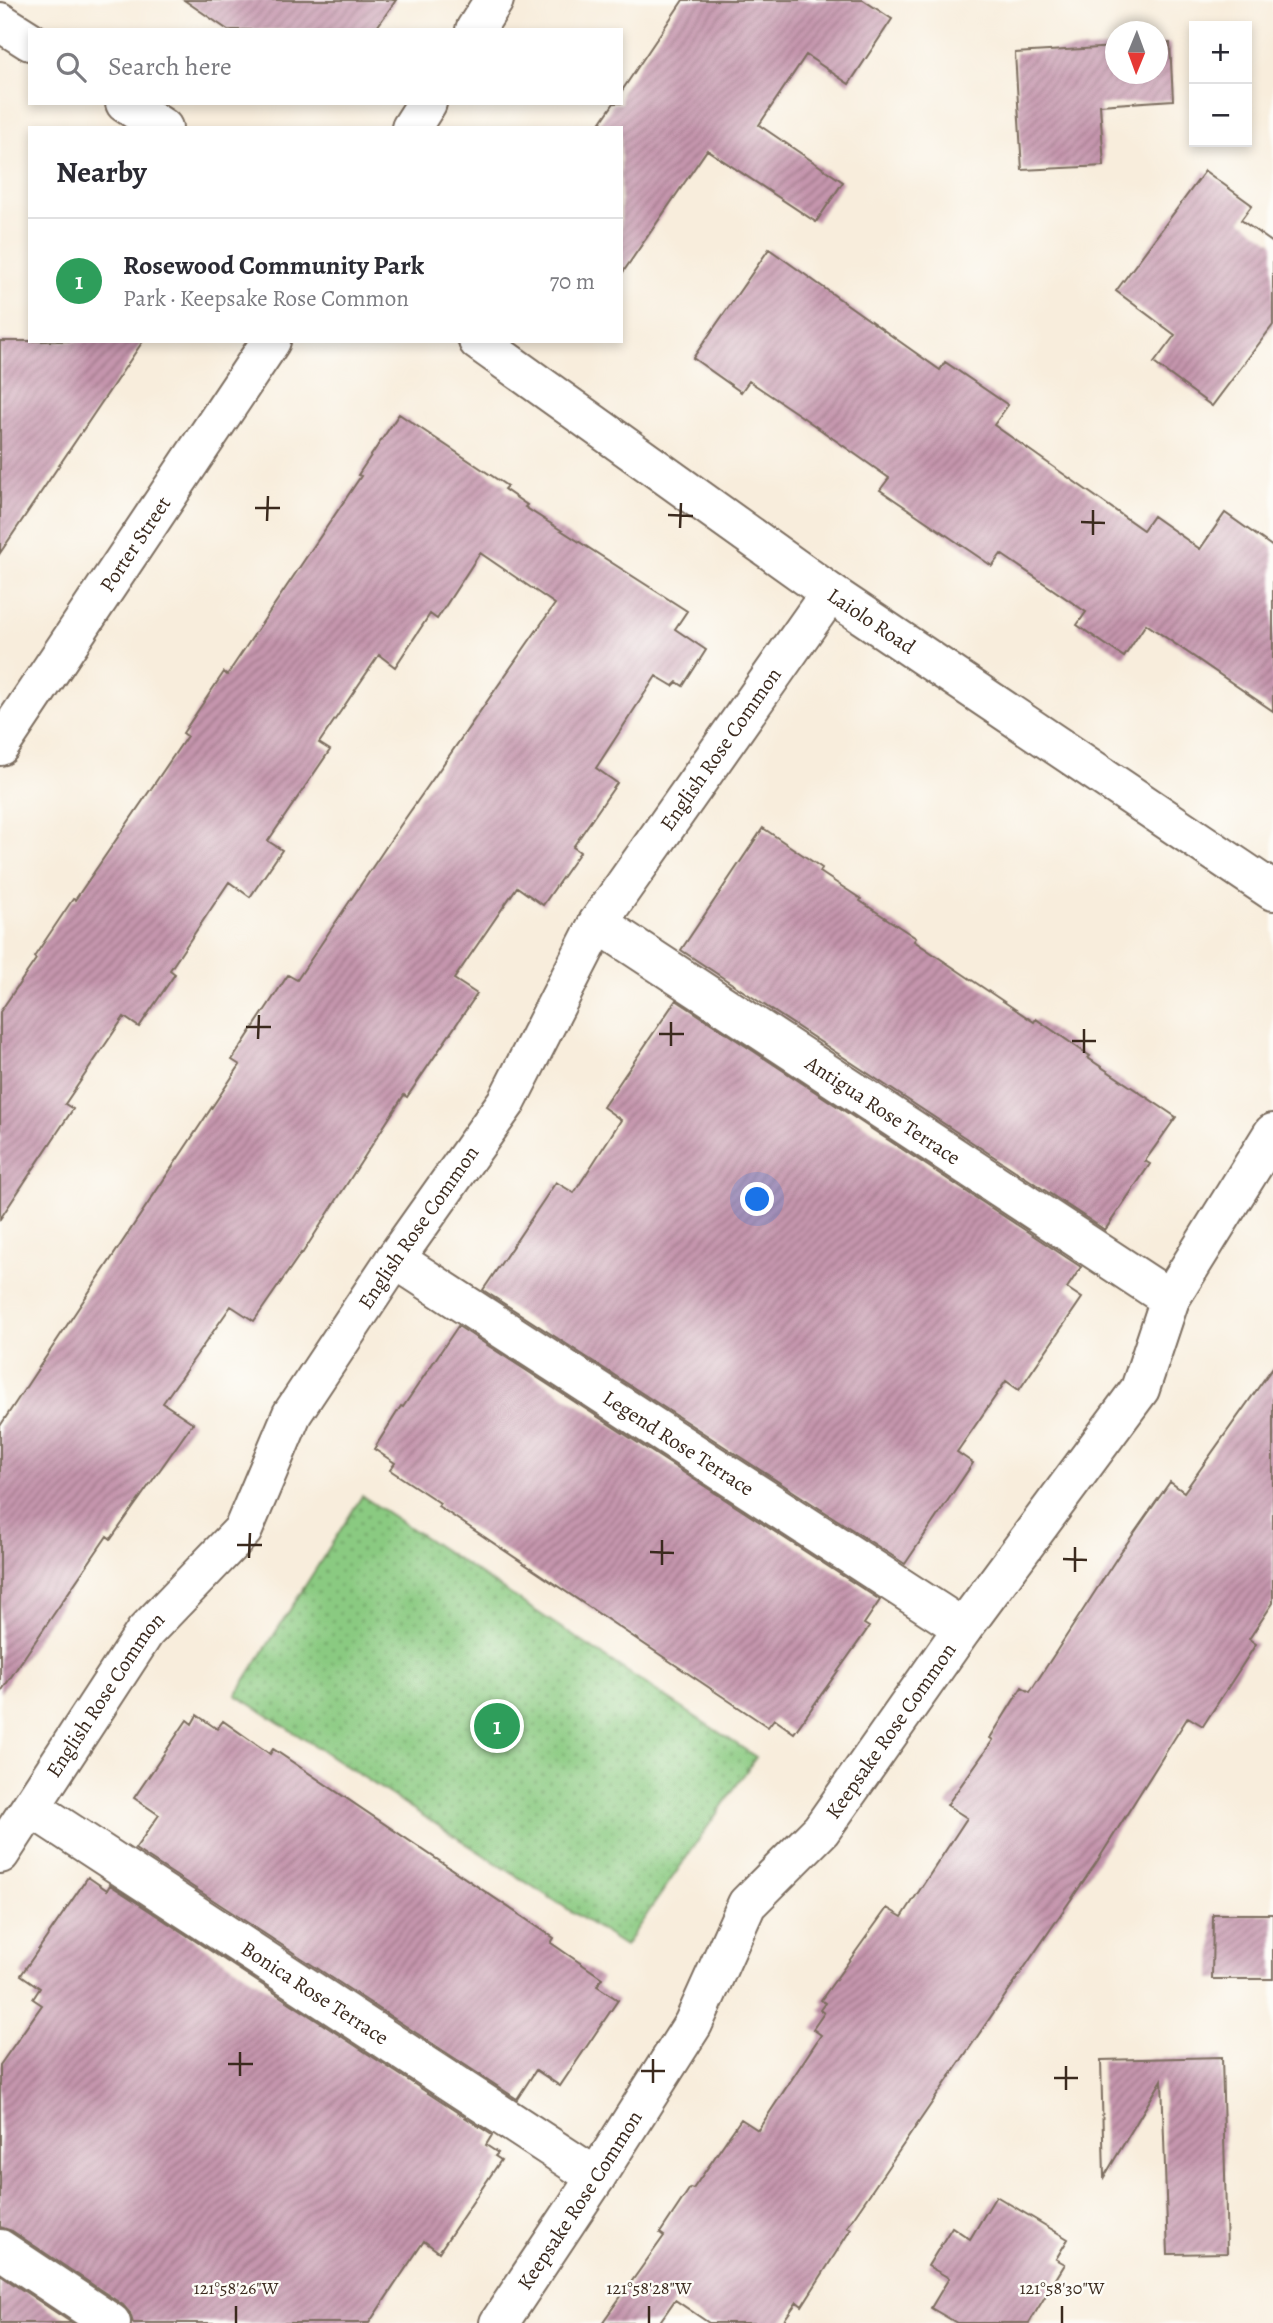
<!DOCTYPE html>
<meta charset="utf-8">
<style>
:root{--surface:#fff;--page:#f7f7f7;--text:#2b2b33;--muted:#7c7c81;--line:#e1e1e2;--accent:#0f766e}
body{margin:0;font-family:Alegreya,serif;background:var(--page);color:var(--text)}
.controls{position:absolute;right:21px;top:21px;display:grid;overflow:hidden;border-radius:0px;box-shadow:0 4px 10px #0003}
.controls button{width:63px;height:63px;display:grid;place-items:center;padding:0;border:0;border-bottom:2px solid var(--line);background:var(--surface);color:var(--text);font:35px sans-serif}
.compass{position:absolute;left:1105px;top:21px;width:63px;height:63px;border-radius:50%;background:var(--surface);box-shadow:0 4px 10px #0003;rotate:181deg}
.you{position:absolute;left:758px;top:1200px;width:24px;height:24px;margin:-18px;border:5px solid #fff;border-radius:50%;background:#1a73e8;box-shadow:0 0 0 10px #1a73e833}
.badge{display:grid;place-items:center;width:46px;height:46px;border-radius:50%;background:var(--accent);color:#fff;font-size:23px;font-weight:700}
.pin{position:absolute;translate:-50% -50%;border:4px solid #fff;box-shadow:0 2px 7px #0006}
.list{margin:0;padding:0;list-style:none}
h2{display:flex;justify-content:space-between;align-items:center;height:91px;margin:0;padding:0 28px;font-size:30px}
h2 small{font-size:23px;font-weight:400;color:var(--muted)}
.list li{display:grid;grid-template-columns:46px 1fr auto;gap:21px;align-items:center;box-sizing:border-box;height:126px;padding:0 28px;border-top:2px solid var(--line)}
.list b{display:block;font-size:26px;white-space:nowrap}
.list p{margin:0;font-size:23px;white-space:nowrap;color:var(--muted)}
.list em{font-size:23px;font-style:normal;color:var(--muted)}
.icon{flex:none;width:38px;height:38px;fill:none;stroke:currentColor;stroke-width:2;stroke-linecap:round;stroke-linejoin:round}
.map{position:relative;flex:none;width:1273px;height:2323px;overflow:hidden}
.search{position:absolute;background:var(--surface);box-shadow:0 4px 10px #0003;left:28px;top:28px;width:595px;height:77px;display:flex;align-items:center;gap:18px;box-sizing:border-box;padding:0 24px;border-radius:0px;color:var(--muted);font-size:26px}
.panel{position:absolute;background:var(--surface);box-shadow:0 4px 10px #0003;left:28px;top:126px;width:595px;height:217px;border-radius:0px}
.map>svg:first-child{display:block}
.grass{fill:url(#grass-dots);stroke:#627a50;stroke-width:2}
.building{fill:url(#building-hatch)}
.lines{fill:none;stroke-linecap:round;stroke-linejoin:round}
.minor-casing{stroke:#7d6e60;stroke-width:42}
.minor{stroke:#fff;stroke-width:38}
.ticks{fill:none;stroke:#3b2a1e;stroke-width:2.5}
.labels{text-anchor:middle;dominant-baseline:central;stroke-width:5;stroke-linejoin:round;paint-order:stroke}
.street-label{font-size:21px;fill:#3b2a1e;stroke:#fdfcf7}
.ticks-label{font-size:18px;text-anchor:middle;fill:#3b2a1e;stroke:#fdfcf7;stroke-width:5;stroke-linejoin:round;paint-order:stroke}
</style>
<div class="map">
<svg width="1273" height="2323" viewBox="0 0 1273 2323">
<defs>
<pattern id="grass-dots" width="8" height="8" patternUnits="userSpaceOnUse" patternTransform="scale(1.75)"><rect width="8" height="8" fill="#8aca81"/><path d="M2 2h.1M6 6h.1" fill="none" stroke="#72a469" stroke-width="1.8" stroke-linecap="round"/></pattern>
<pattern id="building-hatch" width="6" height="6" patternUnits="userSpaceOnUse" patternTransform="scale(1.75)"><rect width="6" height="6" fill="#c595ad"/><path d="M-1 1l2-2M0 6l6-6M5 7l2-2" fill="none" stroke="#a17a8c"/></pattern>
</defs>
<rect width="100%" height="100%" fill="#fdfcf7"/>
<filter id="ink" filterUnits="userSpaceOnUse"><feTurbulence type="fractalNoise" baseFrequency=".0143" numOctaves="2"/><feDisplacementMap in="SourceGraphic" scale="14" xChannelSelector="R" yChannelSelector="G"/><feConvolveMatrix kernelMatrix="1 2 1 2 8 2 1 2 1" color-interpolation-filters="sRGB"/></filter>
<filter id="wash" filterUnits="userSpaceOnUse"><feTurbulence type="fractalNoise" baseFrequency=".00686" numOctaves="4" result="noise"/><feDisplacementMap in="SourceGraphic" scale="28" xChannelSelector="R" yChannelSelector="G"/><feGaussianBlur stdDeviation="1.57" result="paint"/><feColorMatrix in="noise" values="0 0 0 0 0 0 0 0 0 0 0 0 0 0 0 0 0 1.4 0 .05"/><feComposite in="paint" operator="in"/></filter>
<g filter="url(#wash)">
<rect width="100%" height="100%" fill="#f8eddc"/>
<path class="grass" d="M362,1496L756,1757L625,1946L236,1695Z"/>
<g id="blocks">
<path class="building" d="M184,0H396L375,30H228Z
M683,0H863L892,19L849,84L806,55L759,125L843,182L816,222L707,150L621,275V128H597L614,103H621V92Z
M1170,43L1173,100L1100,105L1104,166L1022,170L1015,53L1116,47V74H1158V44Z
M1205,171L1252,205L1241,220L1273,243V325L1212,406L1154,363L1175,335L1116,291Z
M769,249L940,370L945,362L1008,405L994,425L1143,530L1153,516L1200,549L1225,513L1273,547V711L1146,624L1124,657L1077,625L1086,612L1001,554L992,566L880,490L889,478L801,416L749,381L741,392L693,358Z
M0,341H143L0,553Z
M399,414L507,486L504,489L527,505L525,507L687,611L675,629L706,650L683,686L677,682L673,686L656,676L596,768L617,783L573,847L580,852L543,905L517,887L454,979L477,994L407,1097L404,1095L302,1254L301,1253L254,1321L231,1306L163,1403L193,1423L111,1539L107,1536L0,1693V1426L240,1065L232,1060L288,975L297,980L400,826L555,604L480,553L437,619L430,614L395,667L379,655L319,743L330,750L268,841L282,850L250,897L229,882L170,970L175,974L139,1027L124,1017L65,1104L73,1109L0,1219V1012L36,959L34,957L73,899L75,900L187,736L183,733L224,672L227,675L361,476L358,475Z
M763,828L822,868L820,872L861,899L860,901L916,938L914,941L1034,1022L1036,1019L1090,1056L1088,1058L1176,1117L1145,1161L1150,1164L1105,1230L681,950Z
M676,1000L1081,1267L1067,1288L1082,1298L1019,1390L1006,1381L957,1452L973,1463L905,1564L483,1290L556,1182L574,1193L621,1120L603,1107Z
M458,1326L880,1600L864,1624L869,1627L794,1733L774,1719L768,1727L438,1506L440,1503L390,1470L395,1463L374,1449L401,1406L403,1407Z
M1273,1367V1603L1249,1639L1256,1644L1203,1726L1188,1717L1098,1860L847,2227L851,2229L802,2306L797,2302L782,2323H709L675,2300L659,2323H602L664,2236L660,2233L690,2188L693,2189L741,2119L758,2130L821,2035L813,2029L824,2013L820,2010L825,2003L821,2000L887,1908L902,1917L967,1818L947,1805L993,1740L990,1738L1022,1687L1030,1692L1120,1553L1170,1482L1184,1492Z
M197,1715L217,1729L223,1721L270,1754L273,1749L554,1938L551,1943L602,1978L597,1986L618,2000L560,2086L536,2070L517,2099L135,1849L159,1815L134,1798L187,1720L192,1724Z
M88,1877L107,1890L110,1885L492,2135L486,2145L498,2153L495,2156L501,2160L439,2252L424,2241L369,2323H133L130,2313L123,2305L12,2231L0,2227V2065L42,2005L33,1999L40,1988L21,1975Z
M1213,1914H1273V1979H1212Z
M1222,2057L1227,2253L1168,2254L1162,2080L1104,2177L1101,2060Z
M996,2196L1068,2239L1056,2259L1065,2264L1029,2323H957L931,2308L949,2278L928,2266L952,2227L970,2239Z
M0,2275L72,2323H0Z"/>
</g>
</g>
<g filter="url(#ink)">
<use href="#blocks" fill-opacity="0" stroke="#7d6e60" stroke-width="2"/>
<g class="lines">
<defs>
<g id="minor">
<path d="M0,22L30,41"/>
<path d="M475,30L494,0"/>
<path d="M125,103L163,128"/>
<path d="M411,128L427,103"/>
<path id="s1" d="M478,341L830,593L1273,891"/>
<path id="s2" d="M0,746L271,341"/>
<path id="s3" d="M598,923L1170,1299"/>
<path id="s4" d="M395,1259L963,1628"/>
<path id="s5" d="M32,1808L596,2177"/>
<path id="s6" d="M0,1854L145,1632L243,1530L292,1414L395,1259L507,1101L598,923L830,593"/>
<path d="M0,2249L111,2323"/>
<path id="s7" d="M499,2323L596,2177L693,2024L747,1904L821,1830L963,1628L1140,1389L1170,1299L1273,1133"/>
</g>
</defs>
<use href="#minor" class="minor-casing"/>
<use href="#minor" class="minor"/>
</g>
</g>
<path class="ticks" d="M255,508H280M668,515L693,516M267,521L268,496M1081,522L1105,523M680,528L681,503M1093,535V510M246,1027H271M659,1034H684M258,1039L259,1015M1072,1041H1096M671,1046V1022M1084,1053V1029M237,1545H262M650,1552L674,1553M249,1558L250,1533M1063,1559L1087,1560M662,1565V1540M1075,1572V1547M228,2064H253M641,2071H665M240,2076V2052M1054,2078H1078M653,2083V2059M1066,2090V2066M236,2323V2306M649,2323V2306M1062,2323V2306"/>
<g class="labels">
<g class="street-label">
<text stroke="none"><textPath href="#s2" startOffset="243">Porter Street</textPath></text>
<text stroke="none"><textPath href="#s1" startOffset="483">Laiolo Road</textPath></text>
<text stroke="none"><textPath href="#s6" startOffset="1325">English Rose Common</textPath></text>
<text stroke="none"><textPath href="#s3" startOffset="341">Antigua Rose Terrace</textPath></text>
<text stroke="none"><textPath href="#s6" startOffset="758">English Rose Common</textPath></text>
<text stroke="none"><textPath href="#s4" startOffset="338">Legend Rose Terrace</textPath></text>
<text stroke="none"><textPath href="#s6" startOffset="191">English Rose Common</textPath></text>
<text stroke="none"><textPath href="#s7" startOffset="714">Keepsake Rose Common</textPath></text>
<text stroke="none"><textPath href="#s5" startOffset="338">Bonica Rose Terrace</textPath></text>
<text stroke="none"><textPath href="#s7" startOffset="147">Keepsake Rose Common</textPath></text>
</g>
</g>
<g class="ticks-label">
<text x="236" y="2294">121°58'26"W</text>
<text x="649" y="2294">121°58'28"W</text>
<text x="1062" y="2294">121°58'30"W</text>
</g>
</svg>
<div class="controls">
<button>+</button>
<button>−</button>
</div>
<svg class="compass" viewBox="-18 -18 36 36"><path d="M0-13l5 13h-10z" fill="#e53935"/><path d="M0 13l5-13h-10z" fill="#7c7c81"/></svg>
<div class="you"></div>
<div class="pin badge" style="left:497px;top:1726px;background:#2e9e5b">1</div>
<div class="search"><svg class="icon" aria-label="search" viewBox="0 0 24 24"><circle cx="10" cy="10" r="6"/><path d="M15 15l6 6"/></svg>Search here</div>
<section class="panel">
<h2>Nearby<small></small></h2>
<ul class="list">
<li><span class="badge" style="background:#2e9e5b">1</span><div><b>Rosewood Community Park</b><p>Park · Keepsake Rose Common</p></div><em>70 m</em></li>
</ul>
</section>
</div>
